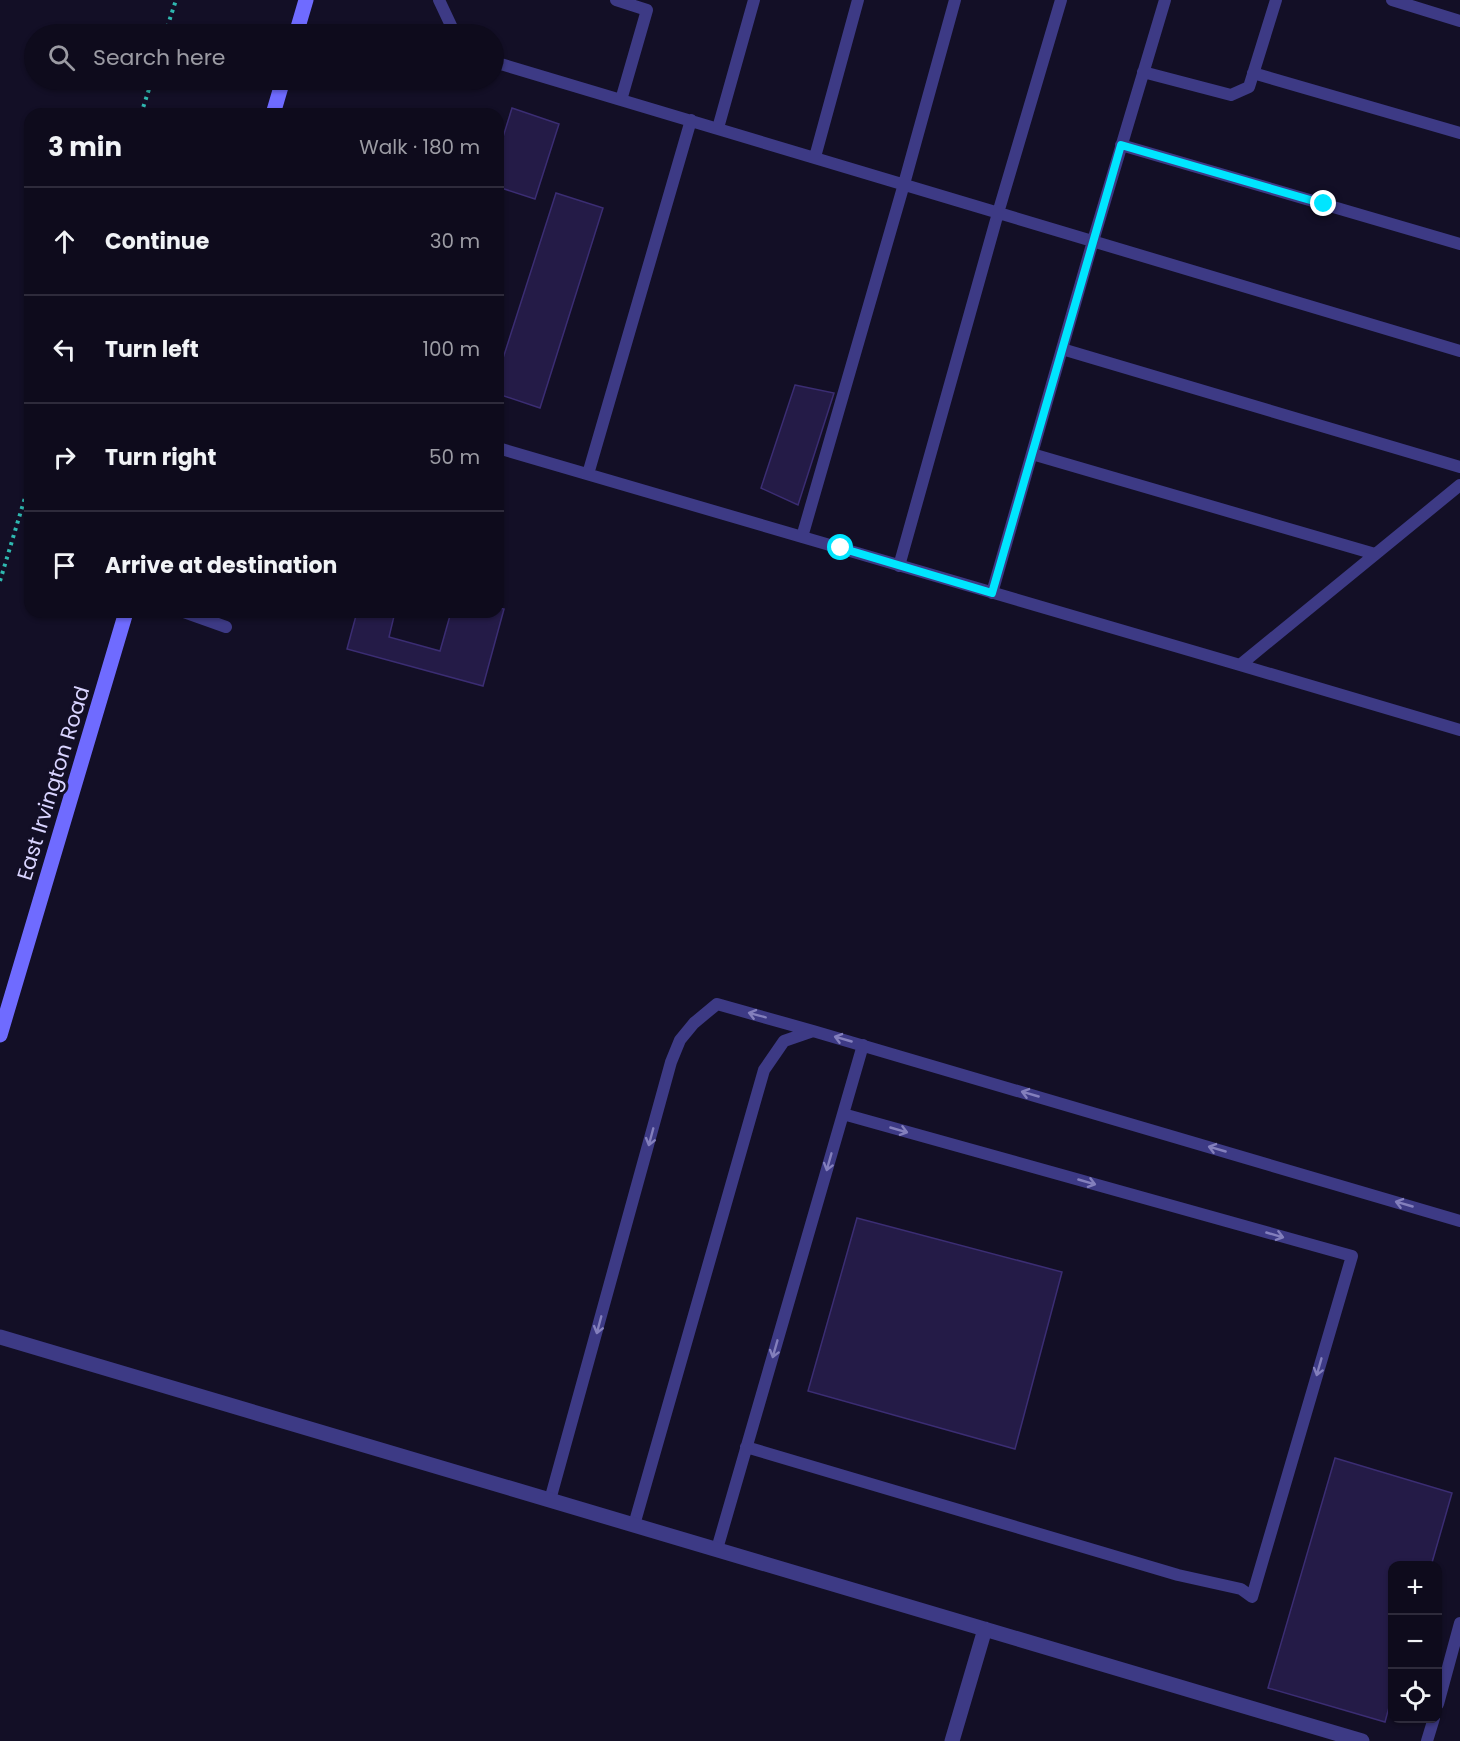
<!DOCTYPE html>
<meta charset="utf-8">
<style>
:root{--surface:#0e0b1c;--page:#171425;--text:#f1f3f6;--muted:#9b9ba3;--line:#2e2b3b}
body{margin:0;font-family:Poppins,sans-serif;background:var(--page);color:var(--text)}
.controls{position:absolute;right:18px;bottom:18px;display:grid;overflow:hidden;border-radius:12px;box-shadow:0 2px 4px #0004}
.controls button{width:54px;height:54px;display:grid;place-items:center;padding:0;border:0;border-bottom:2px solid var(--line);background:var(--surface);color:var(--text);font:30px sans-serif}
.stop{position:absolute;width:18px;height:18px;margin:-14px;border:4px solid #00e5ff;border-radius:50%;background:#fff}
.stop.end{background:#00e5ff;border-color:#fff;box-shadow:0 2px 6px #0008}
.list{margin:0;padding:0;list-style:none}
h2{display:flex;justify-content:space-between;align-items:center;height:78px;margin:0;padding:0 24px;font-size:26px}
h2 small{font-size:20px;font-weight:400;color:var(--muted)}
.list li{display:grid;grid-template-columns:39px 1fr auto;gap:18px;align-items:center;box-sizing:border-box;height:108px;padding:0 24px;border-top:2px solid var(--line)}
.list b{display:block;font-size:22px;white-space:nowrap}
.list em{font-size:20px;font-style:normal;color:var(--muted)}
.icon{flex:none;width:33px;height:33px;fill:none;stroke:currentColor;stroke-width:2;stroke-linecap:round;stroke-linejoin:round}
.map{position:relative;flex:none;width:1460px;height:1741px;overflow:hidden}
.search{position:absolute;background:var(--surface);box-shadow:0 2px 4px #0004;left:24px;top:24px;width:480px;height:66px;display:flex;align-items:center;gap:15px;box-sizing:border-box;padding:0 21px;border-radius:33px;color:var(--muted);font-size:22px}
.panel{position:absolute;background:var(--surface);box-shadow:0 2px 4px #0004;left:24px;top:108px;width:480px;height:510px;border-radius:18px}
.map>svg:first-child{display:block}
.building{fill:#241b47;stroke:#3b2d73;stroke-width:1.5}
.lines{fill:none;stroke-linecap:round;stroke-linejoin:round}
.path{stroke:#2fb8b0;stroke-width:4;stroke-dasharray:3 4.5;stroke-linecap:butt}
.lane{stroke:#3d3a85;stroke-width:12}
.street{stroke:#3d3a85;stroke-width:15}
.secondary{stroke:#6f6bff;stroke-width:15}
.oneway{stroke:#837fbc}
.route{stroke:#00e5ff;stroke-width:8}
.labels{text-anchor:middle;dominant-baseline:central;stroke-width:6;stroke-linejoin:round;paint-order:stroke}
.street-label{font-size:21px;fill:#d9d4ff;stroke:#130f26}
</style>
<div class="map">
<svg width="1460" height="1741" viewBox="0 0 1460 1741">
<rect width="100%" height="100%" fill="#130f26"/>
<path class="building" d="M512,108L559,124L535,199L498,187V153Z
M556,193L603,208L540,408L498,394V374Z
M795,385L834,393L798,505L761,488Z
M498,608L504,609L483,686L347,649L357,612H395L389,637L440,651L451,612H498Z
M857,1218L1062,1272L1015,1449L808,1391Z
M1335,1458L1452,1493L1431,1566H1392V1696L1385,1722L1268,1688Z"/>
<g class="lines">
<path class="path" d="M165,34L176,0
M141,114L152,80
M0,581L30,481"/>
<path class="lane" d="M439,0L455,34
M616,0L647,10L621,100
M1392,0L1460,21
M494,62L1460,351
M1143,72L1231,95L1249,87L1276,0
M1253,73L1460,133
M718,128L754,0
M1121,145L1460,244
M815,157L858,0
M1062,349L1460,467
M498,448L1240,665L1460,485
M1032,454L1375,554
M588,474L691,120
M802,537L904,184L955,0
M899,566L998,213L1061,0
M992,593L1093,241L1165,0
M184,612L226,627
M1240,665L1460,730
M746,1447L1178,1575L1241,1589L1252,1597L1352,1256L843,1114
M550,1500L671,1062L680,1040L694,1023L717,1004L813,1031
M634,1525L764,1070L784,1041L813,1031L1460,1221
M717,1549L863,1045
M1438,1704L1460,1623
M1427,1741L1434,1718"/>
<path class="street" d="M0,1337L1362,1741
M952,1741L985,1629"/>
<path class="secondary" d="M296,34L306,0
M273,114L283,80
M0,1035L126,612"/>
</g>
<defs><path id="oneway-shaft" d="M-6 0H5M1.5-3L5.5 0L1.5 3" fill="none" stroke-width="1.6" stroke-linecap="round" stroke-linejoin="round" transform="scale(1.5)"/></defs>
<g class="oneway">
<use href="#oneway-shaft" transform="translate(757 1015) rotate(-165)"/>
<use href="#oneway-shaft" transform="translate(843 1039) rotate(-164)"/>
<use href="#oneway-shaft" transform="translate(1030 1094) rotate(-164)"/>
<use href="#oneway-shaft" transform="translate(899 1130) rotate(16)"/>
<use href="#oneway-shaft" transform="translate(651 1137) rotate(105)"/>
<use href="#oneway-shaft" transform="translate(1217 1149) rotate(-164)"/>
<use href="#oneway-shaft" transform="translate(829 1162) rotate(106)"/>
<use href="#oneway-shaft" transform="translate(1087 1182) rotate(16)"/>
<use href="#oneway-shaft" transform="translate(1404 1204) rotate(-164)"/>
<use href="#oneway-shaft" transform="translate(1275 1235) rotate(16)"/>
<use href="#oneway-shaft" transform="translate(599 1325) rotate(105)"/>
<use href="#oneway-shaft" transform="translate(775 1349) rotate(106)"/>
<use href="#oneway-shaft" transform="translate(1319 1367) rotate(106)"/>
</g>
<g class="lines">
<path class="route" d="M841,548L992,593L1121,145L1324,204"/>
</g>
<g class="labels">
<g class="street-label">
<text transform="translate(53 783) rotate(-73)">East Irvington Road</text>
</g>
</g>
</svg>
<div class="controls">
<button>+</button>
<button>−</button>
<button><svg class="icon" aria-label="locate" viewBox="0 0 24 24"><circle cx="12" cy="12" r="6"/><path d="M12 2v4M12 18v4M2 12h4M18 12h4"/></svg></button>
</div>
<div class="stop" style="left:841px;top:548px"></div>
<div class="stop end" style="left:1324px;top:204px"></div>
<div class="search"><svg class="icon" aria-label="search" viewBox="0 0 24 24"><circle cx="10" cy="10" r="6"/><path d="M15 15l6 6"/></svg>Search here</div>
<section class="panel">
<h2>3 min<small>Walk · 180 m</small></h2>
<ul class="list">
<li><svg class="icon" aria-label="ahead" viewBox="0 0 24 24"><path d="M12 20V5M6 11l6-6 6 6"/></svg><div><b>Continue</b></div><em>30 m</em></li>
<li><svg class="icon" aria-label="left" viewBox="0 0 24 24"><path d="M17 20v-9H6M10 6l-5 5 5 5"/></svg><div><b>Turn left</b></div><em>100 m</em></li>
<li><svg class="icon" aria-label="right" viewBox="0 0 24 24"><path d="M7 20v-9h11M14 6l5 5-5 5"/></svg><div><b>Turn right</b></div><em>50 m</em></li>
<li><svg class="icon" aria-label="arrive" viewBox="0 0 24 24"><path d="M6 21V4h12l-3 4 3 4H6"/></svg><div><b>Arrive at destination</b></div></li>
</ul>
</section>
</div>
